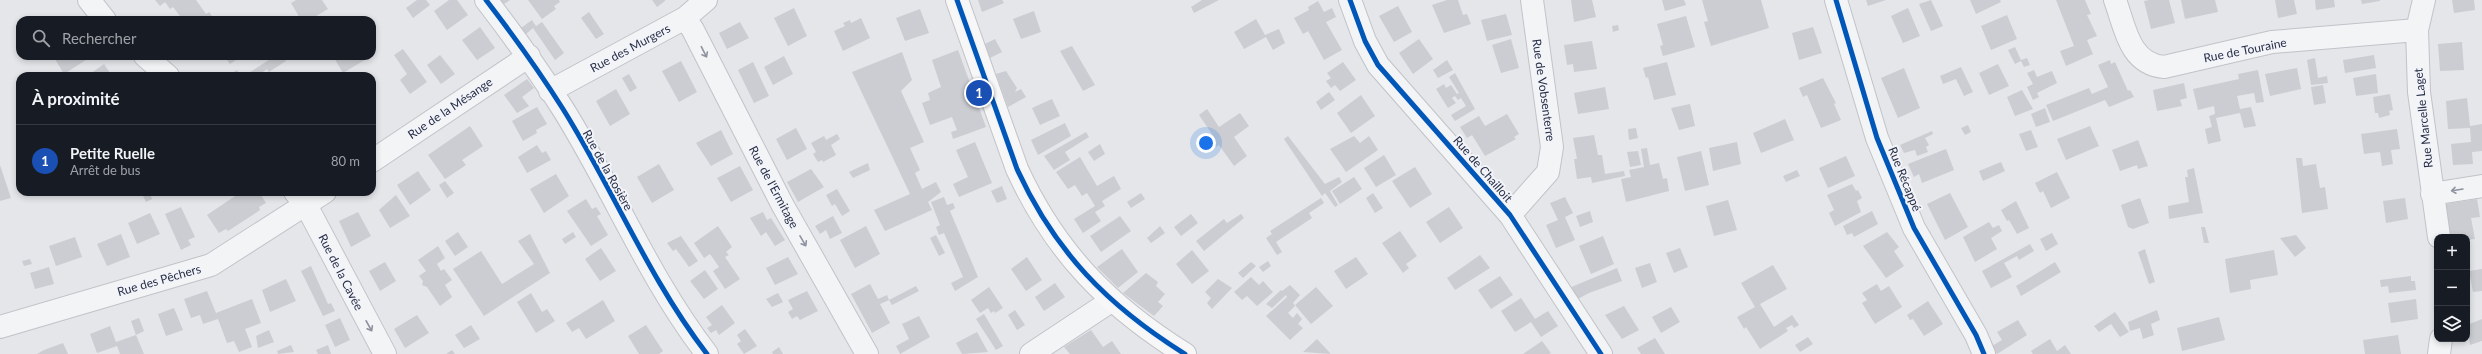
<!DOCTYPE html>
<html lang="fr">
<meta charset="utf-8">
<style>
:root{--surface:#171b24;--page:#242831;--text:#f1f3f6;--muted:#9ea1a6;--line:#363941;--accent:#b45309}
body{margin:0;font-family:Lato,sans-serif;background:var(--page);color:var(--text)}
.controls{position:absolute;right:12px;bottom:12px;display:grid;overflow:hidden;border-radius:8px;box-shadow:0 2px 6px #0003}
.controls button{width:36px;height:36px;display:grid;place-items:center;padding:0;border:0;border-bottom:1px solid var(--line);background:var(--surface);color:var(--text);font:20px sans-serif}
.you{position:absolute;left:1206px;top:143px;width:14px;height:14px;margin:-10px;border:3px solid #fff;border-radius:50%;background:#1a73e8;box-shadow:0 0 0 6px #1a73e833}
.badge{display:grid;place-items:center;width:26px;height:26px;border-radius:50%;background:var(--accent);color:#fff;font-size:13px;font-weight:700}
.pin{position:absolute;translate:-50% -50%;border:2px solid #fff;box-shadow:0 1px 4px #0006}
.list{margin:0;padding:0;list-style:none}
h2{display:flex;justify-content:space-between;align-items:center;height:52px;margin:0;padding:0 16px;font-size:17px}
h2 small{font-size:13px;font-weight:400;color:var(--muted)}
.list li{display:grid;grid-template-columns:26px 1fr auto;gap:12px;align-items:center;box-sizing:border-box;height:72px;padding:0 16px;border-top:1px solid var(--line)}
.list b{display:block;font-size:15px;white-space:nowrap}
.list p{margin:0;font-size:13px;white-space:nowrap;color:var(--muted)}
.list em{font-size:13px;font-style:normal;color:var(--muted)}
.icon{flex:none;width:22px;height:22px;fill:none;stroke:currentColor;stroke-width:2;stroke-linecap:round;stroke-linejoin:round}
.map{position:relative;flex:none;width:2482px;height:354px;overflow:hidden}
.search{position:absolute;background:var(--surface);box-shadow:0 2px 6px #0003;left:16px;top:16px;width:360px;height:44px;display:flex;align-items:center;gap:10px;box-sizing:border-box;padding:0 14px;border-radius:12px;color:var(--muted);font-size:15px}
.panel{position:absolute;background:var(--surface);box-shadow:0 2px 6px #0003;left:16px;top:72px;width:360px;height:124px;border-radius:12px}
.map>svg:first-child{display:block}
.building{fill:#cbcdd2}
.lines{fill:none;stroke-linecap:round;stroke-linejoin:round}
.street-casing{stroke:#c1c3c8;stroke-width:24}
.secondary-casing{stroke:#c1c3c8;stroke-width:24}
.street{stroke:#f3f4f6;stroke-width:22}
.secondary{stroke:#f7f7f8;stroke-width:22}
.cycleway-casing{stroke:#f2f4f9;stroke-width:8}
.cycleway{stroke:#0057b8;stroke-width:5}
.oneway{stroke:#8e929e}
.labels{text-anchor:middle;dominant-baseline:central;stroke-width:4;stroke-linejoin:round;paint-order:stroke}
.street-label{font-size:12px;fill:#282f46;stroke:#f2f4f9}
</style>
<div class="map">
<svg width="2482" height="354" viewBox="0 0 2482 354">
<rect width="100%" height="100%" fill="#e4e6ea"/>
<path class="building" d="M155,0H196L206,14L209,12L215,20H183L173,7L170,9L165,2L160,6Z
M296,0H322L328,9L311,19L301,20L291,3Z
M417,0H426L430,5L413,18L406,8Z
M449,0H457L468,15L447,30L434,11Z
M500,0H510L504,4Z
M528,0H559L560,2L554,6L556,9L542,19Z
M652,0H665V1L657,7Z
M978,0H1002L1004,3L982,12Z
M1202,0H1219L1194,13L1191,7Z
M1447,0H1458L1463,15L1467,14L1471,24L1444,33L1432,5Z
M1571,0H1592L1596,17L1574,22Z
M1662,0H1684L1686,5L1665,11Z
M1702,0H1761L1769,28L1711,46L1704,22L1708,21Z
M1866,0H1886L1868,6Z
M1931,0L1943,26L1931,31L1919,4Z
M1970,0H2000L2001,2L1976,14Z
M2056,0H2085L2091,14L2087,15L2097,36L2087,40L2093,54L2066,66L2060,51L2074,46Z
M2149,0H2169L2175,23L2151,29L2144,1Z
M2181,0H2215L2218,12L2185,19Z
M2275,0H2294L2297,14L2278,18Z
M2315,0H2334L2335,7L2316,10Z
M2361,0H2380V1L2362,4Z
M2452,0H2474L2475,10L2454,13Z
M1318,1L1324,12L1332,8L1336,17L1326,22L1342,50L1324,60L1308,31L1303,34L1294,18L1309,10L1308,7Z
M1398,6L1412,32L1394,42L1379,16Z
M794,8L807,36L788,46L774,18Z
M1908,8L1920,36L1903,43L1891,16Z
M920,9L929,33L905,41L896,18Z
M1034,11L1041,32L1021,39L1013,19Z
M589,12L604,34L596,39L581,18Z
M1506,14L1512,35L1487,41L1481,20Z
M2007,15L2017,39L1991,50L1981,26Z
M1686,16L1695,47L1663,56L1660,46L1663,45L1657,24Z
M861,18L870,38L843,51L834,31L845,26L843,23L850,20L851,23Z
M1256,19L1265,35L1279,29L1285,43L1273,50L1266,37L1244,49L1234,32Z
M532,20L536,26L542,22L564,53L555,60L533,28L525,35L521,28Z
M740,22L749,38L727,49L719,33Z
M1618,25L1619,30L1613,32L1612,26Z
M480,27L495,48L477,60L462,40Z
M1813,27L1822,53L1799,60L1792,33Z
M995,39L1002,52L990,58L985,44Z
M1419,39L1433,59L1413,74L1399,53Z
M1511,39L1519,68L1501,73L1492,45Z
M1592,41L1597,69L1574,72L1573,64L1567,65L1564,45Z
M2462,42L2464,70L2440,71L2438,44Z
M1072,46L1095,85L1083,91L1060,51Z
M2015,47L2021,60L2027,58L2030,65L2024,67L2021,61L2015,64L2008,50Z
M403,49L427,82L410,94L400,80L407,74L394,55Z
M958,50L986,127L953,139L951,132L957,130L952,117L930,125L922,103L930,100L928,93L941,87L932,60Z
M902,52L912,80L901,91L924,142L910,148L920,170L915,173L922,189L936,182L941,192L928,202L932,210L885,231L874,210L910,194L852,72Z
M440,55L455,74L441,84L427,65Z
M2374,55L2376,68L2345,73L2343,60Z
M53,56H84L86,60L64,74Z
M224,56H242L230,64Z
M275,56H283L286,61L269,72L267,69L260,74L261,76H244Z
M333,56H367L368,58L343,73Z
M784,56L793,74L773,85L764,67Z
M2315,58L2318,78L2327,76L2328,83L2311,85L2307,60Z
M1447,60L1453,70L1438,78L1433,70Z
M2110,60L2111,64L2115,62L2128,91L2130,90L2134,97L2109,107L2105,100L2053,121L2046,105L2089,88L2092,94L2108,87L2098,65Z
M681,61L697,92L679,102L662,71Z
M753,62L769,96L754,103L738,70Z
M1343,62L1356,80L1340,91L1335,85L1331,88L1326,81L1331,78L1327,73Z
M1667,62L1676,95L1654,100L1648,77L1646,78L1643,68Z
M104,64L112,76H87Z
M1998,64L2009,86L1989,95L1979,73Z
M1961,67L1973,92L1964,96L1956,79L1943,84L1940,76Z
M1904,68L1920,108L1898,118L1881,78Z
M2297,68L2301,89L2270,96L2265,74Z
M237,70L241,76H227Z
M2034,70L2037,77L2052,71L2057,83L2037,93L2039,97L2033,100L2027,87L2033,84L2027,73Z
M2258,70L2264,102L2256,103L2254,93L2237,96L2240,109L2251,107L2256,126L2244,128L2240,113L2216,118L2221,141L2208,144L2205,129L2212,127L2209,116L2215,114L2214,106L2198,110L2193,89L2239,79L2238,74Z
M1006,71L1017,88L1015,92L1021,89L1026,97L1008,107L996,74Z
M1455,73L1475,109L1455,121L1451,115L1466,106L1461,98L1458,100L1455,96L1452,98L1456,103L1448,108L1436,89L1444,84L1446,88L1451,85L1457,94L1459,93L1449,77Z
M629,74L637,88L630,92L622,78Z
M2376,74L2378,93L2356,96L2353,78Z
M1823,78L1836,103L1834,104L1841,120L1821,128L1807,95L1803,97L1799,88Z
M527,79L534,88L522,97L529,106L517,113L504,95Z
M2184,83L2187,98L2180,100L2182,106L2157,111L2153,90Z
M2323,85L2326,103L2314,105L2311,87Z
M1605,87L1609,109L1578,114L1574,93Z
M616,89L630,114L610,126L596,101Z
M2022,90L2033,109L2015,116L2007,97Z
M1329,92L1335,100L1321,110L1316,102Z
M2390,94L2393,110L2389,111L2390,115L2379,118L2378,113H2375L2373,97Z
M1361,95L1375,116L1351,133L1337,113Z
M2467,98L2470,126L2482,124V151L2472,152L2473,164L2453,165L2451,144L2471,142L2470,128L2448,129L2446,101Z
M1052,99L1060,116L1040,125L1032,108Z
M1690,104L1695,126L1679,130L1671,108Z
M537,107L547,124L536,130L537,133L523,141L512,121Z
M2045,108L2050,122L2036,127L2031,114Z
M1207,109L1219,127L1240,113L1249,126L1234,137L1247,156L1234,166L1219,145L1216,147L1211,139L1214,137L1199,115Z
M1507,114L1519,134L1514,137L1516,139L1485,156L1472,135L1467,138L1460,127L1479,116L1485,126Z
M1785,119L1794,140L1761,153L1753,133Z
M1065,123L1071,136L1038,155L1031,140Z
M1968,125L1971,132L1965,135L1961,128Z
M470,126L483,146L462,160L466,165L445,179L428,155Z
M2090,126L2099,146L2066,160L2057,139Z
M796,128L807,149L787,160L776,139Z
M1636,128L1638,138L1629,140L1628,129Z
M2397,129L2400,149L2391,150L2393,164L2382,166L2380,152L2364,154L2361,134Z
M721,130L733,154L711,166L696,143Z
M2031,130L2038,147L2026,151L2019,134Z
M1932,131L1933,134L1925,138L1929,145L1926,147L1928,152L1917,156L1915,150L1904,153L1900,145Z
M1086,132L1089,137L1065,152L1070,160L1054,170L1044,156Z
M837,134L840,139L831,145L836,155L823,162L822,160L818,162L813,154L816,152L811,143L824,136L826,140Z
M1594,135L1598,155H1602L1605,174L1624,171L1625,176L1592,183L1591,177L1577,179L1574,159H1577L1573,138Z
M1288,136L1325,184L1339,177L1342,182L1330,191L1338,205L1335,207L1325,193L1322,196L1284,139Z
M1354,136L1360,143L1369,136L1378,150L1346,172L1330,149Z
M2138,140L2148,166L2138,169L2137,165L2120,171L2112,150Z
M975,142L992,183L959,197L953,184L968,177L956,150Z
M1737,142L1741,164L1713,171L1709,148Z
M1100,144L1105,154L1094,161L1088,152Z
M537,145L542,153L546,151L551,160L527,173L518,157Z
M1647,148L1650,165L1659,163L1663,179L1667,178L1669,191L1626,202L1621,179L1631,177L1629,170L1644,167L1641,149Z
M1946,149L1954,170L1922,183L1919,174L1914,177L1908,164Z
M1638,151L1641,165L1630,167L1627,152Z
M1701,151L1709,185L1685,191L1677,157Z
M1384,155L1396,175L1376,187L1364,168Z
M1846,156L1855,176L1828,188L1819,168Z
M1080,157L1097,186L1114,176L1121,189L1102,201L1105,206L1095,212L1101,221L1083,233L1074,219L1095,206L1087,193L1082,196L1075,185L1068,189L1056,172Z
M2296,158H2302L2303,166L2316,164L2320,188L2325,187L2328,209L2302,213Z
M2001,162L2005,171L1983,181L1979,171Z
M868,163L870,170L853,178L849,172Z
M659,164L674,190L652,203L637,177Z
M0,165L11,198L0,201Z
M740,166L753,190L731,202L717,178Z
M1415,167L1432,194L1410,208L1392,181Z
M2194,168L2203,213L2169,219L2168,206L2189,202L2185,177H2188L2187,170Z
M811,169L824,187L798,202L787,182Z
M1797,170L1800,176L1786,182L1783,176Z
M418,171L431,190L410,205L397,185Z
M2057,172L2070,198L2051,208L2043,191L2040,193L2035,183Z
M556,174L569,196L544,213L530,189Z
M1354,177L1362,189L1340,204L1332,191Z
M445,181L454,193L447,198L439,185Z
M1852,184L1856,191L1858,190L1862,198L1857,201L1861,212L1835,226L1829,213L1834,210L1827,195Z
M1002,186L1007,199L997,203L991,191Z
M837,189L850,211L842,216L835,204L832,206L826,195Z
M141,192H149L152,199L146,202Z
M241,192H259L266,203L259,207L260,210L228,231L226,229L219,233L207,215Z
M1141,193L1145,199L1131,208L1127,202Z
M1373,193L1383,208L1375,213L1366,198Z
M1950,193L1968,227L1945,240L1927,204Z
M396,195L410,216L390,228L379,210Z
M944,197L947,205L953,203L955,208L950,211L978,277L955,291L951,283L963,277L944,233L939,235L936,227L940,225L931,202Z
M1565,197L1573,213L1565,217L1575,240L1556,248L1546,225L1558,220L1550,203Z
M1321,198L1324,203L1309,213L1312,218L1276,242L1282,252L1277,255L1266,238L1272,234L1270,231Z
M2140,198L2149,223L2133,229L2128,227L2121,205Z
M2405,198L2408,219L2386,223L2383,201Z
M586,199L592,209L596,207L601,214L597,216L608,235L591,246L567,211Z
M2477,199L2480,217L2471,218L2475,239L2467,240V237H2451L2445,204Z
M1728,200L1737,230L1714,236L1706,206Z
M2016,201L2029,228L2017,234L2009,220L2007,221L2001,210Z
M181,207L195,237L188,240L191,245L181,250L165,214Z
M1449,207L1463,228L1440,243L1426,222Z
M1590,211L1593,222L1580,227L1576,216Z
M1872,211L1878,224L1854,237L1852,233L1847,235L1843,226Z
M358,212L371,236L351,247L339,221Z
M763,212L767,220L771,218L785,240L775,246L766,232L761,236L750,218Z
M150,213L160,234L137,244L128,223Z
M1191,214L1198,223L1181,236L1174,227Z
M1241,214L1244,218L1204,251L1196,241L1224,219L1227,223Z
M833,216L842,233L830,239L826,230L820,234L815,226Z
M1120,216L1131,231L1101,252L1090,236Z
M1989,222L1993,228L1999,225L2002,231L1991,238L1997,249L1975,262L1963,237Z
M718,226L732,247L726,252L729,255L725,257L740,279L725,289L713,271L719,267L710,254L704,258L694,243Z
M866,226L880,254L855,268L840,240Z
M1160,226L1165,233L1151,243L1147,238Z
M2201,227H2205L2209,243H2204Z
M1400,231L1417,256L1406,264L1409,268L1403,273L1382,243Z
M458,232L468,247L455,256L445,241Z
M573,232L576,237L565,244L562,239Z
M1887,232L1899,247L1894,251L1904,266L1886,278L1863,246Z
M2052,233L2058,244L2046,251L2040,239Z
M121,234L130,257L107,266L97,244Z
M530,234L550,273L484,316L453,269L481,251L502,284L534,264L518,241Z
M936,235L945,253L939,256L930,238Z
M2296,235L2306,248L2295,257L2280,238Z
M681,236L698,261L689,267L676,249L673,251L667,243Z
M1603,236L1614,264L1591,274L1579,246Z
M75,237L82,257L56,266L49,246Z
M2030,244L2034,251L2019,260L2017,256L2004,263L2012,277L1991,288L1982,271Z
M438,246L445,258L437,264L441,271L444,269L452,280L445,285L452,297L440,306L427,287L422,285L423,281L419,276L426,271L418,260Z
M601,248L616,271L600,281L585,259Z
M1680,248L1688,267L1674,273L1666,253Z
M1122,249L1138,272L1118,288L1097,267Z
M2145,249L2155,282L2149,284L2138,252Z
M1192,250L1209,271L1192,284L1176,264Z
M2274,250L2278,275L2250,280L2251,289L2230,293L2225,259Z
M1480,255L1490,268L1455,290L1447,278Z
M788,257L798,274L775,285L766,268Z
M1027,257L1042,280L1026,291L1011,269Z
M1356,257L1368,274L1346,289L1334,271Z
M30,259L32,264L24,266L22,261Z
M1268,261L1271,266L1263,272L1259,267Z
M385,262L396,281L380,291L369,271Z
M1251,262L1256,266L1243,278L1238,273Z
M2055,262L2061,272L2021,296L2016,286Z
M1650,263L1657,282L1642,288L1635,268Z
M1773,265L1787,289L1760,304L1774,327L1792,315L1799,325L1794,328L1792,325L1786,328L1788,331L1760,349L1746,327L1744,329L1737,317L1755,307L1741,283Z
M311,266L328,304L331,303L335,311L323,316L301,271Z
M49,267L54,284L35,289L30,273Z
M1617,268L1622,281L1589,293L1576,300L1569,288Z
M2482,269V291L2473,292L2469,271Z
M705,270L718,289L704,299L690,281Z
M1146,273L1158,282L1156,286L1165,294L1158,302L1163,306L1154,316L1123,293Z
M1500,276L1513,295L1491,309L1478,290Z
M2411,276V281H2415L2416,290L2389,293L2388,286L2381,287L2380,280Z
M1251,277L1259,285L1263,281L1273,292L1257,306L1247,296L1242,300L1234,292Z
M286,279L296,301L270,312L262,290Z
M1218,279L1232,288L1212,309L1207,303L1211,298L1205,292Z
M1055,283L1065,297L1044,311L1035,297Z
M870,284L878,299L887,295L889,300L916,286L919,291L892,305L889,300L880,304L890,323L872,333L851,294Z
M1877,284L1881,291L1889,286L1902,307L1875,324L1862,303L1867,300L1862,293Z
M1290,285L1300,295L1293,303L1295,306L1288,313L1293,318L1297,313L1302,319L1298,324L1303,328L1290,340L1266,316L1287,297L1286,295L1272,308L1266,304L1281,290L1282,291Z
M989,287L1003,308L995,313L994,311L991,313L988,308L980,313L971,300Z
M1316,287L1333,306L1311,324L1295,305Z
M207,291L216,313L252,299L261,323L245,329L252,347L239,352L234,341L227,343L218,319L203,324L200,315L191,318L184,299Z
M807,291L818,311L800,320L797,316L792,319L788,312L793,309L788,300Z
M531,293L542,312L547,309L555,321L536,333L517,302Z
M778,293L783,302L772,307L766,299Z
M1521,298L1535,319L1548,311L1558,326L1541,337L1531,322L1515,332L1501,311Z
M2416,299L2418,319L2391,323L2388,303Z
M603,300L615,321L586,339L579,328L572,332L566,323Z
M1928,301L1943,324L1924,336L1913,319L1910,320L1907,315Z
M722,305L735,323L719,335L716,330L711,333L707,328L712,325L706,317Z
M1624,306L1639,330L1622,339L1605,315Z
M1671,307L1680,322L1661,333L1652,317Z
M174,308L183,330L166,336L158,314Z
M1015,310L1025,325L1017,330L1008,315Z
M2157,310L2160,320L2151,324L2154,335L2143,339L2140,328L2130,331L2128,322Z
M2115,312L2129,332L2120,337L2111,324L2099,332L2094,326Z
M984,314L1003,346L996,350L976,319Z
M417,315L429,333L405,348L394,329Z
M919,316L930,337L900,354L896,346L909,339L902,324Z
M2219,317L2225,340L2182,351L2177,328Z
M139,318L144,331L136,335L144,354H120L117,346L97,353L90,334L110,326L116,342L136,335L131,321Z
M340,318L350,340L335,347L325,325Z
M2482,319V341L2470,345L2467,325Z
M2018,320L2027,335L1997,354L1992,346L2002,340L1997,332Z
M471,325L480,339L464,348L455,335Z
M646,325L663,351L659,354H639L628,336Z
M745,329L757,346L744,354L737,344L741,341L737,335Z
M269,330L274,342L258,348L256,336Z
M1091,330L1103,347L1112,341L1121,354H1070L1064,347Z
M977,332L988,352L962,354L956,343Z
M2398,335L2401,354H2365L2363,340Z
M1808,337L1813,344L1800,352L1795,345Z
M1655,338L1665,354H1641L1637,348Z
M1317,339L1331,354L1303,352Z
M2050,339L2057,351L2065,345L2071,354H2033L2031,351Z
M1542,341L1551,353L1549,354H1523Z
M63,343L68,354H37L44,350Z
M291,345L294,352L278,354L277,351Z
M328,345L331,354H318L316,350Z
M779,347L783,354H773L772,352Z
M452,350L455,354H446Z"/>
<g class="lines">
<defs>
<path id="street" d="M89,0L105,20
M486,0C513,35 539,71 563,109C613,189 649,279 707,354
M1350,0L1365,41L1378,65L1510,215L1601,354
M1836,0L1877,138L1914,228L1976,335L1984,354
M2115,0C2125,27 2129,64 2164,67L2272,42L2417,30
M2424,0L2417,30L2419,92L2439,237
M685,18L693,30L782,204L867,354
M145,56L168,76
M550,91L685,18L706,0
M372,161L529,56
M295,192L306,205L385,354
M2432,194L2482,186
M1510,215L1548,172L1552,147L1532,0
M0,327L211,265L325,192
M1031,354L1111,301
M2439,354L2441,339"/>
<path id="secondary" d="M957,0L1017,169C1055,252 1108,306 1185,354"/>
</defs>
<use href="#street" class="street-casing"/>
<use href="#secondary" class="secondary-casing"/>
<use href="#street" class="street"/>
<use href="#secondary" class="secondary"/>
<defs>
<path id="cycleway" d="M486,0C513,35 539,71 563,109C613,189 649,279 707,354
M957,0L1017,169C1055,252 1108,306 1185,354
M1350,0L1365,41L1378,65L1510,215L1601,354
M1836,0L1877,138L1914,228L1976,335L1984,354"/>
</defs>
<use href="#cycleway" class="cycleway-casing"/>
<use href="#cycleway" class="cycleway"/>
</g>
<defs><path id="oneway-shaft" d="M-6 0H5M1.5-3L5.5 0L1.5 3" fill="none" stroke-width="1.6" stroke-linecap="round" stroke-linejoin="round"/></defs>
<g class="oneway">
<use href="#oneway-shaft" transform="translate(704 52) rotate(63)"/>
<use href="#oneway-shaft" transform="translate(2457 190) rotate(171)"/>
<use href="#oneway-shaft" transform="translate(803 241) rotate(60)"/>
<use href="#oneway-shaft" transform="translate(369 326) rotate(61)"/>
</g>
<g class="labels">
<g class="street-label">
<text transform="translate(630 48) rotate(-28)">Rue des Murgers</text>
<text transform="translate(2245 50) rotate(-11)">Rue de Touraine</text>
<text transform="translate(1544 90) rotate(82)">Rue de Vobsenterre</text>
<text transform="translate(450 108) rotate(-34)">Rue de la Mésange</text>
<text transform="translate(2423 118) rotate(-96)">Rue Marcelle Laget</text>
<text transform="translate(1483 169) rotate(49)">Rue de Chailloit</text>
<text transform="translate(608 170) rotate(61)">Rue de la Rosière</text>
<text transform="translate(1905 179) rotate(68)">Rue Récappé</text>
<text transform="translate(774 187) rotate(62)">Rue de l'Ermitage</text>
<text transform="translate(341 272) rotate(63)">Rue de la Cavée</text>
<text transform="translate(159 280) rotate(-16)">Rue des Pêchers</text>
</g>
</g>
</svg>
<div class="controls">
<button>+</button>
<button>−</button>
<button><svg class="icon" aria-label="layers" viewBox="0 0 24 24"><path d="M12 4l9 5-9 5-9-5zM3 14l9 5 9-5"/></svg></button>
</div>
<div class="you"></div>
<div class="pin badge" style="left:979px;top:93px;background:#1a4fb4">1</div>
<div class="search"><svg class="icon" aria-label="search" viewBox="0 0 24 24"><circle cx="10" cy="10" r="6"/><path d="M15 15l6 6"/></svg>Rechercher</div>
<section class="panel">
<h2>À proximité<small></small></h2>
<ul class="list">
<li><span class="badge" style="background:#1a4fb4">1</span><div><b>Petite Ruelle</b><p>Arrêt de bus</p></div><em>80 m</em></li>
</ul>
</section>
</div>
